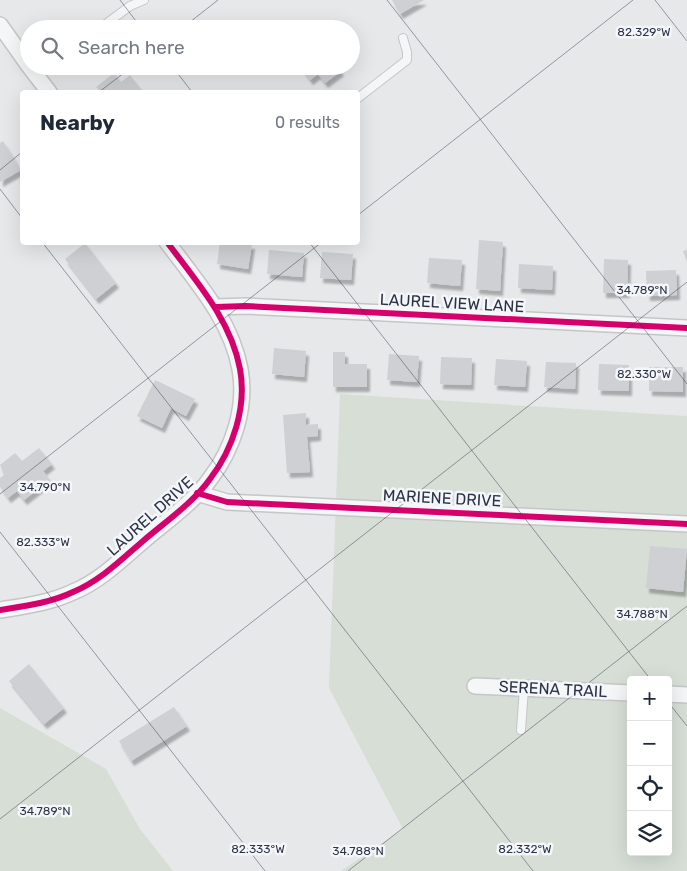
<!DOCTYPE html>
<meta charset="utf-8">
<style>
:root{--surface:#fff;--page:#f6f6f7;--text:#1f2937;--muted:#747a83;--line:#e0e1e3}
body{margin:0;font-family:Rubik,sans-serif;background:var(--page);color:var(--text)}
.controls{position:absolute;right:15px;bottom:15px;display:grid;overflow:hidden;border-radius:5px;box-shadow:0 5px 20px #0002}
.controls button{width:45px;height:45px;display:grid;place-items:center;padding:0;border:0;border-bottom:1px solid var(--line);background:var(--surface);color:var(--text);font:25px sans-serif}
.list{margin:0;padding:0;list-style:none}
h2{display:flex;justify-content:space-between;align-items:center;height:65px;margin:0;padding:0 20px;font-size:21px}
h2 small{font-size:16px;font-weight:400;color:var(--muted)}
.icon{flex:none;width:28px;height:28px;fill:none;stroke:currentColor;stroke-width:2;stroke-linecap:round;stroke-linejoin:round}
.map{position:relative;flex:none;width:687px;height:871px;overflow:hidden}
.search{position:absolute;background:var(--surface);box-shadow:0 5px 20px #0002;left:20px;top:20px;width:340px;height:55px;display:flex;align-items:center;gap:12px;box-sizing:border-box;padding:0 18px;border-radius:28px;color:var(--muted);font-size:19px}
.panel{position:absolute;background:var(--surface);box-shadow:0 5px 20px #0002;left:20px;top:90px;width:340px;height:155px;border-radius:5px}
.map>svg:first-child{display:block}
.green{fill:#d6ded6;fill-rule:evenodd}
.building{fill:#ced0d3;filter:url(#shadow)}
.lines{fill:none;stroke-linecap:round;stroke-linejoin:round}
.lane-casing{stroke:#c4c6c8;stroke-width:10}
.street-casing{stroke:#c4c6c8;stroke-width:18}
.lane{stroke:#f5f6f7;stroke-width:8}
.street{stroke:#f5f6f7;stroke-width:15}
.cycleway-casing{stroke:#f4f6f9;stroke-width:9}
.cycleway{stroke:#d6006c;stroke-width:6}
.ticks{fill:none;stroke:#2b3445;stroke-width:1;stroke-opacity:0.45}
.labels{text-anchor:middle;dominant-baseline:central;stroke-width:5;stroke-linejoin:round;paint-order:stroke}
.street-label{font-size:16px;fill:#2b3445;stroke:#f4f6f9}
.ticks-label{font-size:12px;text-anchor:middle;fill:#2b3445;stroke:#f4f6f9;stroke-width:5;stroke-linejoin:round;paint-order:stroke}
</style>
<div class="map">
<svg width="687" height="871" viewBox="0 0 687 871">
<defs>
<filter id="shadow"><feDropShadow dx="3" dy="5" stdDeviation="1" flood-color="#0004"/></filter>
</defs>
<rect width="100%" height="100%" fill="#e6e8ea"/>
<path class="green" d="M340,394L687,416V871H341L403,829L329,688ZM631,680H668V852H631Z
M0,708L106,769L140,829L173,871H0Z"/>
<path class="building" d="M392,0H424L400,14Z
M300,66H337L341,71L325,83L318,74L310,80Z
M114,73L121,82L130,75L143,92H101L96,87Z
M3,141L21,170L0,182V143Z
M479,240L503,242L500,291L476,289Z
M220,242L252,244L248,269L217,264Z
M85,243L116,283L96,299L65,259Z
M269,250L304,253L302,277L267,274Z
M687,250V262L683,251Z
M322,252L353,254L351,280L320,278Z
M429,258L462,260L460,286L427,283Z
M604,259L628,260L627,293H603Z
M519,264L553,266L552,290L518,288Z
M676,270L677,295L647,296L646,271Z
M274,348L306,351L304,377L272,374Z
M333,352H345V364H367V387H333Z
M389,354L419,356L417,382L387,380Z
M441,357L472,358L471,385L440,384Z
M496,359L527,361L525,387L494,385Z
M546,362L576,363L575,389L544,387Z
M599,364L629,365V391L598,390Z
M649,367H683V392L649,391Z
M155,380L195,399L186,416L171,408L162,428L137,416Z
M306,413V425L318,424V436L307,437L310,472L287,473L283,415Z
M39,448L52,464L43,471L50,480L24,500L17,491L8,498L0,487V478L4,475L0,465L15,453L22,461Z
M650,546L687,549L683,592L646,588Z
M29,664L64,708L44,724L9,681Z
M174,707L187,726L131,761L119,741Z"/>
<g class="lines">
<defs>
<path id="lane" d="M99,29L130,6L144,0
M36,76L48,66
M358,98L407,60V52L403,38
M521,730L524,688"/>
<path id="street" d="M0,25L29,66
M29,66L49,92
M216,307L246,306L687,328
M197,493L227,502L687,524
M0,610C25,606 50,603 73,592C100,581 122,559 143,541C165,522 193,503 210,479C233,449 247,407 240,369C231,320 196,281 167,242
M475,686L631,693
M668,694L687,695"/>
</defs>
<use href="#lane" class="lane-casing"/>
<use href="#street" class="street-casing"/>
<use href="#lane" class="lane"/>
<use href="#street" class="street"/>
<defs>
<path id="cycleway" d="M216,307L246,306L687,328
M197,493L227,502L687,524
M0,610C25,606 50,603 73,592C100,581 122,559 143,541C165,522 193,503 210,479C233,449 247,407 240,369C231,320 196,281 167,242"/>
</defs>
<use href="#cycleway" class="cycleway-casing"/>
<use href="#cycleway" class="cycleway"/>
</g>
<path class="ticks" d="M120,0L142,29M387,0L687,384M655,0L687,41M181,29L218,0M172,66L192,92M99,92L133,66M0,170L22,152M0,189L22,218M358,215L633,0M42,242L533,871M309,242L651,680M0,494L322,242M0,532L265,871M668,702L687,726M0,819L687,282M348,871L687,606"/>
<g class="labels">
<g class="street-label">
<text transform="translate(452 303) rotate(3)">LAUREL VIEW LANE</text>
<text transform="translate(442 498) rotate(3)">MARIENE DRIVE</text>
<text transform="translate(150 516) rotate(-42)">LAUREL DRIVE</text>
<text transform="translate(553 689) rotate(3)">SERENA TRAIL</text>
</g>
</g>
<g class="ticks-label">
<text x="644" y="36">82.329°W</text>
<text x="642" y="294">34.789°N</text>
<text x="644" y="378">82.330°W</text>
<text x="45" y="491">34.790°N</text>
<text x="43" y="546">82.333°W</text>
<text x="642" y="618">34.788°N</text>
<text x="45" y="815">34.789°N</text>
<text x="258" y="853">82.333°W</text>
<text x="525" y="853">82.332°W</text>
<text x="358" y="855">34.788°N</text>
</g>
</svg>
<div class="controls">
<button>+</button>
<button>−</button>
<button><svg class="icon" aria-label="locate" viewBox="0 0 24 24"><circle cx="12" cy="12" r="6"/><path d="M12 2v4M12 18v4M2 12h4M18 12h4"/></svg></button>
<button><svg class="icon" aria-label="layers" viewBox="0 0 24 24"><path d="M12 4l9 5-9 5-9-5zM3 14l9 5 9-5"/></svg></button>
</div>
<div class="search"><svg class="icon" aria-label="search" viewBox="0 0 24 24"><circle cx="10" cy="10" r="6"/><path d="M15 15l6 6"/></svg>Search here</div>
<section class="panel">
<h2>Nearby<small>0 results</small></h2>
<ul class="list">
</ul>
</section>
</div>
